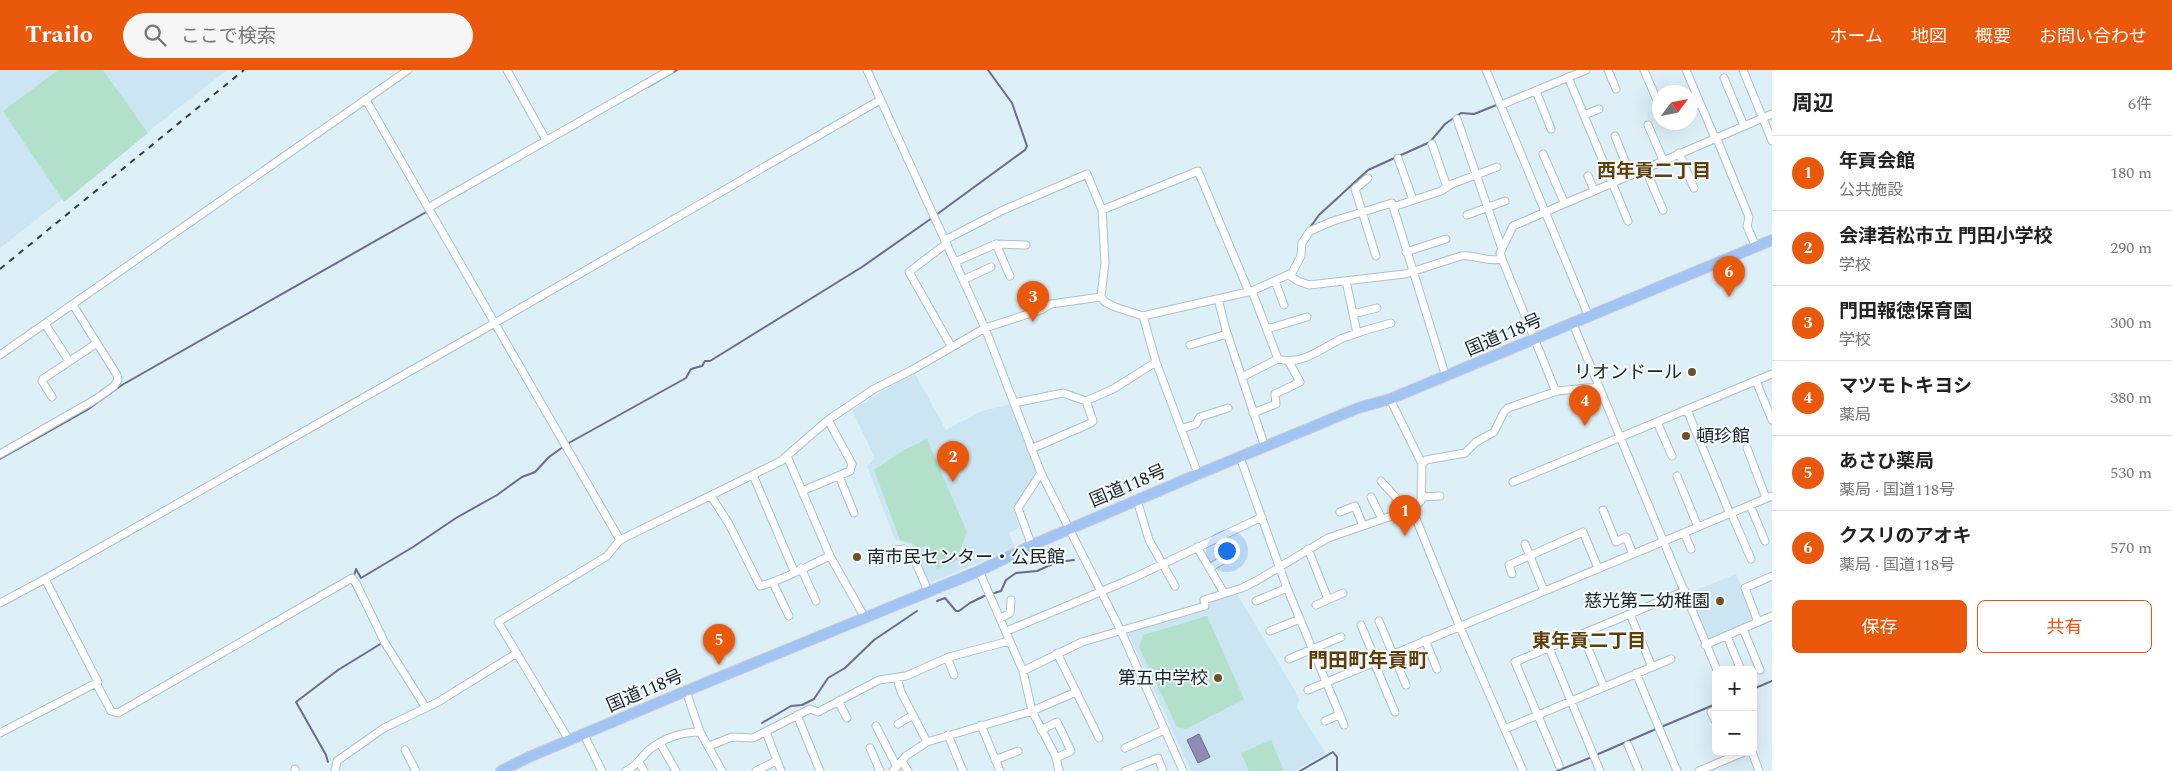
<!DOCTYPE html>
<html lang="ja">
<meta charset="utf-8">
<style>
:root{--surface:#fff;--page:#f6f6f6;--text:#222;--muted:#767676;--line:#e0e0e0;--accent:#ea580c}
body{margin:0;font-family:Spectral,"Noto Sans JP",serif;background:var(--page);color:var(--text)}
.controls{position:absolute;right:15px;bottom:15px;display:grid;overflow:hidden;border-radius:8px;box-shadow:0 5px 20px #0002}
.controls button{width:45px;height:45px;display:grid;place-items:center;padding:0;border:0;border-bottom:1px solid var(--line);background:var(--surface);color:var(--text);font:25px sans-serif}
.compass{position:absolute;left:1652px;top:15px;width:45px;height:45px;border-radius:50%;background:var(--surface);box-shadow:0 5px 20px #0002;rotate:58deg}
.you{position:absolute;left:1226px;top:480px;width:18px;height:18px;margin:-12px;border:4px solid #fff;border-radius:50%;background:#1a73e8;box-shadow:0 0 0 8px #1a73e833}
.badge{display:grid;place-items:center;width:32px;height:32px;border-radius:50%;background:var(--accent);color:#fff;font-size:16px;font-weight:700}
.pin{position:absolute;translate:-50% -41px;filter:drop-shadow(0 1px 2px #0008)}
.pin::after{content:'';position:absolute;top:26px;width:18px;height:15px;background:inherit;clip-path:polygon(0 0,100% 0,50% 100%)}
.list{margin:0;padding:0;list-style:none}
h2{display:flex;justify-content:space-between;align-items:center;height:65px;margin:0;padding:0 20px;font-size:21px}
h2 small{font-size:16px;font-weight:400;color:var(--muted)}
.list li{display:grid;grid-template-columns:32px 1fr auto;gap:15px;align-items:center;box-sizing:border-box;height:75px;padding:0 20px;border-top:1px solid var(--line)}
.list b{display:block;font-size:19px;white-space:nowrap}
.list p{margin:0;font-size:16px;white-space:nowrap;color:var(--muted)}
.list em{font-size:16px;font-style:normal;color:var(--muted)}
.actions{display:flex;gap:10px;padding:15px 20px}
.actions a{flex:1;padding:11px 0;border:1px solid var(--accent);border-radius:8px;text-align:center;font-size:18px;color:var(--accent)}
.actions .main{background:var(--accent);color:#fff}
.icon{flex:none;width:28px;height:28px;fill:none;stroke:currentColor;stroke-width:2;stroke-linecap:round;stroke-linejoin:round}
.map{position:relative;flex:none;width:1772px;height:701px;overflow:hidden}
header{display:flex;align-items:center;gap:30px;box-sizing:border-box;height:70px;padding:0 25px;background:var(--accent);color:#fff}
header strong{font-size:24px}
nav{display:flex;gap:28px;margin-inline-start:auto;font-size:18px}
.search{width:350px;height:45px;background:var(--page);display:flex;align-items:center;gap:12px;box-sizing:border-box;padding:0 18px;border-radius:28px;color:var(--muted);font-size:19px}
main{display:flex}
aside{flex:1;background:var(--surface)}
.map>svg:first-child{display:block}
.built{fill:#cbe6f2}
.green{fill:#b3e0ca}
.water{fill:#8e8cb2;stroke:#6b6c87}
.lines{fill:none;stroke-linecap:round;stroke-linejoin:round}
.stream{stroke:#6b6c87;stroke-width:2}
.minor-casing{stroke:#adc0c8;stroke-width:9}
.highway-casing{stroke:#cdcecf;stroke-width:12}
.minor{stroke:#fff;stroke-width:7}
.highway{stroke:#a1c4f5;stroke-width:10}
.rail{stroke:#323b3e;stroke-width:2;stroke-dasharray:6 6;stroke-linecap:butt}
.poi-dot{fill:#705026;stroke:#f3fbfe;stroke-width:2}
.labels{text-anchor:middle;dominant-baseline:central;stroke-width:4;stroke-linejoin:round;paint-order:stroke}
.street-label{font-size:18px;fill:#1a2124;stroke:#f3fbfe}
.poi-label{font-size:18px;fill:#1a2124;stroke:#f3fbfe;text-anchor:end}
.neighbourhood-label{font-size:19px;font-weight:bold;fill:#603e08;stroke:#f3fbfe}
.quarter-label{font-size:20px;font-weight:bold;fill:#603e08;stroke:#f3fbfe}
</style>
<header>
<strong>Trailo</strong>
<div class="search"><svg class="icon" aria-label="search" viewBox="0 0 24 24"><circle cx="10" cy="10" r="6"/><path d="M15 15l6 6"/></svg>ここで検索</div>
<nav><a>ホーム</a><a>地図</a><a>概要</a><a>お問い合わせ</a></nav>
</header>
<main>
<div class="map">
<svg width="1772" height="701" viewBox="0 0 1772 701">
<rect width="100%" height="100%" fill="#ddf0f8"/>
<path class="built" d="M0,0H227L0,178Z
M914,302L946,360L982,341L1012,334L1038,403L1014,439L1019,458L1009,463L1015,478L929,513L915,479L911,475L895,470L867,396L875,388L852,340Z
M1736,504L1756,550L1711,570L1708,569L1689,523Z
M1237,524L1297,624L1299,629L1297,638L1326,683L1295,701H1191L1128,563L1210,539L1208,532Z"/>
<path class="green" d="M58,0H103L148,63L64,132L3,41Z
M927,369L967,462L956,491L937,499L928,475L917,479L912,473L900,470L874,400L902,381Z
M1207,546L1244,629L1186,659L1177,657L1139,577L1143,565Z
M1271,670L1284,701H1249L1241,683Z"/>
<path class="water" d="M1199,664L1210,687L1198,693L1187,670Z"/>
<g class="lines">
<path class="stream" d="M648,17L677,0
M936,145L1025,80L1027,76L1012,33L988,0
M1309,159L1319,145L1368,100L1430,72L1445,54L1461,43L1474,44L1499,34
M567,374L686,308L691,299L702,296L705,291H710L862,197L932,148
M0,389L87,340L122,315L428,141
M354,506L356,499L361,508L413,477L456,448L497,425L522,407L535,402L549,387L563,377
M352,513L361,531
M991,524L1001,521L1006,510L1016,503L1037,501L1057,492L1074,490
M937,531L945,528L956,541H959L970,533L986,525
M1753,619L1772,611
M762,653L791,636L802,635L814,629L828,608L845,598L874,570L917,541
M1661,657L1716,634
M1596,685L1656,659
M328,692L326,685L296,632L338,600L382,573
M1300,701L1333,682L1337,687V701
M1557,701L1592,687"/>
<defs>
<path id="minor" d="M507,0L546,70
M867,0L985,258L1041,403L1121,561L1183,701
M1486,0L1589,247
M1608,0L1616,19
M1644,0L1656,28
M1686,0L1715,68
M1743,0L1772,71
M1568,7L1628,151
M1724,8L1744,56
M1536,21L1551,59
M366,30L620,470
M1501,35L1586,0
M1690,38L1700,33
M1584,45L1599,39
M1457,49L1502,179
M1648,55L1663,90
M1615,66L1630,104
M1716,67L1749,147L1747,156L1756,177
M1432,74L1447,117
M1679,83L1694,118
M1543,84L1564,132
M1398,88L1413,130
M1645,98L1663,140
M1588,106L1594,120
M1368,108L1355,119L1376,186
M1393,137L1441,121L1452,114L1497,97
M428,138L670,0
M1102,140L1105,192L1101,227L1105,232L1115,237L1143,246L1252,221L1292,203L1301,186L1302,173L1310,161L1333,151L1392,133L1446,307
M1467,145L1505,131
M945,170L1001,141L1087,104L1102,140L1198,101L1249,222
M947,173L909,202L951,276
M996,174L1010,206
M1406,182L1446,169
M955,192L996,174L1026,175
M1289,205L1298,211L1309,215L1405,204L1461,186C1475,184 1488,193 1502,189
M963,210L991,197
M1275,211L1284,235
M1346,211L1357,263
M1252,221L1278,289C1303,296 1321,278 1343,268C1359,262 1375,257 1391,253
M1218,229L1226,260L1265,377
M1353,244L1377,238
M1143,246L1156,292L1198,404
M45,254L69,291
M1573,254L1717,600
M1267,259L1307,247
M1190,275L1227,264
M0,285L408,0
M1242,307L1278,289
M1756,311L1772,350
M1556,322L1502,189L1500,183L1513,156L1772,44
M52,327L42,311L43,309L97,273
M1390,329L1422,394
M1014,333L1063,323L1086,331L1113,319L1156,292
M1687,340L1730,444
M1253,343L1276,334L1275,324L1300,312L1289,292
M1657,352L1672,386
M1181,359L1196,354L1200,347L1228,338
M1747,378L1766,428
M1031,379L1091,353L1093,351L1086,331
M0,384L96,329L114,316L118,310L117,305L73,235
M787,386L830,486L865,548
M1240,387L1287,518L1344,655
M753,405L794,501
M839,406L854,443
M1677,406L1698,457
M1381,411L1407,440
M1513,412L1772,304
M802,421L850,401L852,394L828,350
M711,426L729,454L760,516C784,510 807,496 830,486
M1371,427L1382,449
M1421,427L1440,426
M1137,430L1149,470L1175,516
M1750,435L1765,471
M1412,439L1459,555L1523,701
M1603,440L1616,472L1626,467L1633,484
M1340,442L1355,436L1363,456
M1731,443L1751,489
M1684,463L1691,479
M1525,474L1544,521
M1032,476L1018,438L1041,403
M1197,477L1224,523
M1308,479L1328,529
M896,480L904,479L912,484L928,521
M801,498L816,531
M1209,498L1230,486
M979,501L1023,601L1032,641L1056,687L1059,701
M1512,504L1509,495L1583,462L1598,498
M773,513L789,546
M1256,531L1287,518
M0,533L45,509
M1316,535L1343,523
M1630,544L1652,597
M1001,548L1010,543L1011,530
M1379,551L1406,615
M1758,552L1745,518L1772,506
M1361,555L1376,591
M1743,559L1760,600
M1007,561L1131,509L1262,447
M1270,561L1300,549
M1582,564L1604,617
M1727,566L1741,600
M1425,570L1437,599
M1705,575L1772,546
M1549,578L1600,701
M1057,583L1099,668
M949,587V592L954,605
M1289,589L1341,567
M1374,592L1395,642
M1023,601L1082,572L1205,536L1204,530L1242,518L1256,511L1328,468L1412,439L1421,431L1422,394L1426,390L1465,383L1476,372L1494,362L1504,342L1508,338L1557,321L1599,317
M1636,603L1677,701
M897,608L901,622L927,672
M96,613L111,641L118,643L352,508L356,513L385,573L426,638
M1308,620L1772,426
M686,621L700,662L722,701
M838,631L847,648
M1711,642L1716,652
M797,645L820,701
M1325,651L1339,645
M898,654L913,645
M981,655L1000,701
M876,656L897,697
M1505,659L1671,589
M1041,660L1057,652L1071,681L1056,688
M766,662L781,701
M0,663L98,612L45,509L493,254L880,30
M584,665L602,701
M948,665L963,701
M569,670L498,552L607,486L620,470L781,391L828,350L874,319L912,300L985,258L1041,240L1051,234L1101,227
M660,673L676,701
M1628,675L1639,701
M709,676L732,667L753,668L810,639L818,642L879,610L906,606L949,587L1009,571
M870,678L880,701
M1125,678L1164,660
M405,680L416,701
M1752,682L1759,701
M995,690L1018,681
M902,691L908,701
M639,692L644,701
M1559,695L1515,592L1685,521
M295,699V701
M335,701L337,691L384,658L438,632L517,583
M626,701C637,696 641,687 649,680C664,668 682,662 700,662
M756,701L776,691
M893,701L906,686L927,672L1032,641L1076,622
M1125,701L1158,688L1163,701
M1699,701L1744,682"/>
<path id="highway" d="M501,701L529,687L686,621L979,501L1039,472L1196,405L1358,338L1390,329L1772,170"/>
</defs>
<use href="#minor" class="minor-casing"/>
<use href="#highway" class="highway-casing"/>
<use href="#minor" class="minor"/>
<use href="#highway" class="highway"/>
<path class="rail" d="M0,199L244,0"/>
</g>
<g class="poi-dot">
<circle cx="1692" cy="302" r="5"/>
<circle cx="1686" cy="366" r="5"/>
<circle cx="857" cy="487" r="5"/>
<circle cx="1720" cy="531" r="5"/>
<circle cx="1218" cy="608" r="5"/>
</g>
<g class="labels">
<g class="street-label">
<text transform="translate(1504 265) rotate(-23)">国道118号</text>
<text transform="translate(1128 416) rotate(-23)">国道118号</text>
<text transform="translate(645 621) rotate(-23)">国道118号</text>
</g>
<g class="poi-label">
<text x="1682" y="302">リオンドール</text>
<text x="1696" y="366" text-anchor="start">頓珍館</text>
<text x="867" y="487" text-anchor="start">南市民センター・公民館</text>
<text x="1710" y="531">慈光第二幼稚園</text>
<text x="1208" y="608">第五中学校</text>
</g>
<g class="neighbourhood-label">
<text x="1654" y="101">西年貢二丁目</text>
<text x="1589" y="571">東年貢二丁目</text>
</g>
<g class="quarter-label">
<text x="1368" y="591">門田町年貢町</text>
</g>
</g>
</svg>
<div class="controls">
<button>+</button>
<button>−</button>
</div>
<svg class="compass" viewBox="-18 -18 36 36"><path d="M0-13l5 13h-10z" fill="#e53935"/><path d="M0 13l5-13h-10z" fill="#767676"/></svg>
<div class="you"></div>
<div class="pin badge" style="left:1405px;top:466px">1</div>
<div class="pin badge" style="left:953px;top:412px">2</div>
<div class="pin badge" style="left:1033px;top:252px">3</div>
<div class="pin badge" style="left:1585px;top:356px">4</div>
<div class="pin badge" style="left:719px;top:595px">5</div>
<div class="pin badge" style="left:1729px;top:227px">6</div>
</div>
<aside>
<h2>周辺<small>6件</small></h2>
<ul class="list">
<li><span class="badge">1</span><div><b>年貢会館</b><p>公共施設</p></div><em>180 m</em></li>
<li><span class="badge">2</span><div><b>会津若松市立 門田小学校</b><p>学校</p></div><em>290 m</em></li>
<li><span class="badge">3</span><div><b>門田報徳保育園</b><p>学校</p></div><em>300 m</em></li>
<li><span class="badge">4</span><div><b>マツモトキヨシ</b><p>薬局</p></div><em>380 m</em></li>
<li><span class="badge">5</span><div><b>あさひ薬局</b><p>薬局 · 国道118号</p></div><em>530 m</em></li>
<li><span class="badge">6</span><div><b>クスリのアオキ</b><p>薬局 · 国道118号</p></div><em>570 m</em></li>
</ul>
<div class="actions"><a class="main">保存</a><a>共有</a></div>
</aside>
</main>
